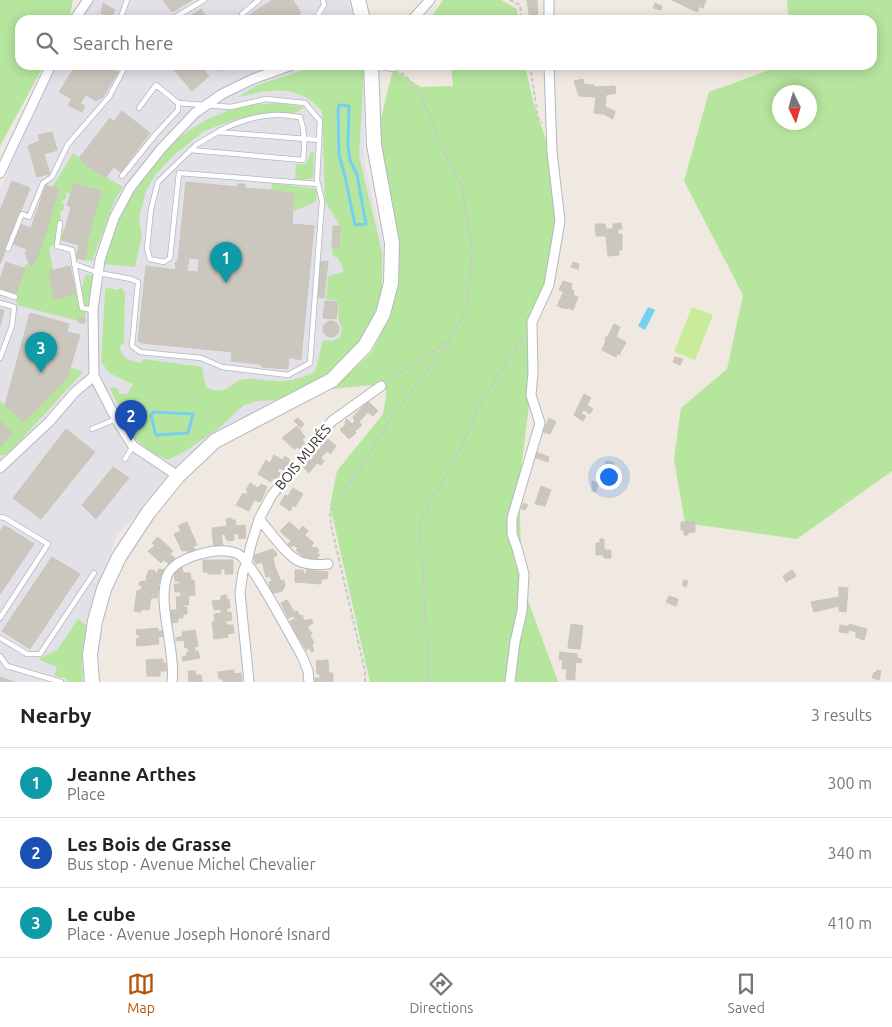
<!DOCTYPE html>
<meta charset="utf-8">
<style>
:root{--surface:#fff;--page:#f2f2f2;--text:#222;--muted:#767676;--line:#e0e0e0;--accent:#b45309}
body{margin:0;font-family:Ubuntu,sans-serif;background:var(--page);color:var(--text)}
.compass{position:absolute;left:772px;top:85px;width:45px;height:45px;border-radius:50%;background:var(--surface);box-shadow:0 2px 12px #0003;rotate:175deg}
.you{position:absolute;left:608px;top:476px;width:18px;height:18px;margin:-12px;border:4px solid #fff;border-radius:50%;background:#1a73e8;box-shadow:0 0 0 8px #1a73e833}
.badge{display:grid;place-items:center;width:32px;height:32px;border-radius:50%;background:var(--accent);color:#fff;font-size:16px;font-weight:700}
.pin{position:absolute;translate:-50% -41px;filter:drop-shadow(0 1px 2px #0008)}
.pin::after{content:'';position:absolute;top:26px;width:18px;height:15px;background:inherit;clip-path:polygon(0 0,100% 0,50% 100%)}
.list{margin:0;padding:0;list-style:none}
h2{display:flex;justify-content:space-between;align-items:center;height:65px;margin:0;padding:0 20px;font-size:21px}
h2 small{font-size:16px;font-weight:400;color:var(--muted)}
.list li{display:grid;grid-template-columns:32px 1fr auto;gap:15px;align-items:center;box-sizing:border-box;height:70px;padding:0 20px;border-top:1px solid var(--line)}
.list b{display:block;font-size:19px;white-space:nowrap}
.list p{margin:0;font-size:16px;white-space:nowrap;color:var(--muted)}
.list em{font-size:16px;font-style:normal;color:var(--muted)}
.icon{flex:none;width:28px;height:28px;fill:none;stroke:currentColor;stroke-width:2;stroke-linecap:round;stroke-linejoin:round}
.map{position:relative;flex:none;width:892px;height:682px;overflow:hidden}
.search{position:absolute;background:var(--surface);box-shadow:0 2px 12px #0003;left:15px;right:15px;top:15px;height:55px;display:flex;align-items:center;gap:12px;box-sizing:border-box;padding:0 18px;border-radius:15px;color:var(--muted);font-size:19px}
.sheet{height:275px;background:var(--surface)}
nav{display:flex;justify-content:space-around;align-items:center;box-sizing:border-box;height:70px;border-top:1px solid var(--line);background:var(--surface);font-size:14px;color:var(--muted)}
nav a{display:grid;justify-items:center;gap:2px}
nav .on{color:var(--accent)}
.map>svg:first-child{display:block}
.industrial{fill:#e3e1e8}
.green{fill:#b6e59e;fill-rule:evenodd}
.pitch{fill:#c9ec9a}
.water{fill:#75cff0}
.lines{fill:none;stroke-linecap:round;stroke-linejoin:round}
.stream{stroke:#75cff0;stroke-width:3}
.building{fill:#cbc7bf;stroke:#cbc5ba;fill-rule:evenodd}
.lane-casing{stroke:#b4b7c1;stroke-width:6}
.street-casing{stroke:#b4b7c1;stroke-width:11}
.secondary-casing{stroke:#b4b7c1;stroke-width:16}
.path{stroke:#c9c9c9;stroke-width:2;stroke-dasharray:4 2.5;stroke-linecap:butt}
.lane{stroke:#fff;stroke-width:4.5}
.street{stroke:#fff;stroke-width:9}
.secondary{stroke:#fff;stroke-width:14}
.labels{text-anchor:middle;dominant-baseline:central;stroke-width:5;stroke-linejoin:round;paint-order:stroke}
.street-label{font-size:14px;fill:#2e2e2e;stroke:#fff}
</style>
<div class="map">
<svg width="892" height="682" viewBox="0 0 892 682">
<rect width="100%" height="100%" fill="#efe9e1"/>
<path class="industrial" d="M81,0H348L355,20H69Z
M51,65H364V160L385,254L380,301L366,338L348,358L308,389L217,433L116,536L84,643L86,682H0V191Z"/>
<path class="green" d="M0,0H73L69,20H20V65H44L0,146Z
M443,0H501L517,9L518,20H429Z
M787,0H892V471L797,539L685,523L674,459L681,408L727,369L743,295L684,181L709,92L783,65H872V20H789ZM780,92H810V122H780Z
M320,65H354L364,68L359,156L382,253V289L372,322L354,351L330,372L301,392L278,400L259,401L244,405L218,429L184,452L167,460L147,450L133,436L110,388L114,387L118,389L119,394H127L133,384L109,373L101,361L105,292L106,287L117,290L121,288L125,292L124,343L120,346C121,359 130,361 142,363L143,359L202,367L206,387C229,398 231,379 246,379C256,378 267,381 277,381C291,382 303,377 315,372L323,340L332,341L340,337L342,328L338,319L339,301L326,299L328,276L344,272L339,259L333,255L332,247L339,248L340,226L325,201L322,111C317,107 313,101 307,98C284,85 262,92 238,97L257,85Z
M451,65H525L534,105L551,154L557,211V239L529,333L528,389L529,405L519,486L522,584L558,682H370L330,506L337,471L383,414L386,397V387L374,385L332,389L372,352L391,313L398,273L378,131L393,69L421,87L453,86Z
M276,103L305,107L293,114L266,113L237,119L204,131L174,155L155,175L146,191L139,219L142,235L135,267L103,264L117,221L137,185L173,141L204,121L238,106Z
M311,152H314L313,178L303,180L295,179L296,164H306Z
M73,153L83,161L82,163L123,187L115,200L92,261L85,260L88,246L86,245L101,191L74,184L70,194L66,192V198L61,202L64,205V209L60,212L61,219L57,222L56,227L61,228L65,231L62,240L49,248L53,270L49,271L54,299L74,294L75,288L82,287L86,274L94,276L92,304L87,306L85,317L79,318L80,323L75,320L17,305L16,294L25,269L22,268L28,263L31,267L36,261L59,189L53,186Z
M272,183L317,189L316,202L294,211V194L271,190Z
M70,367L83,372L9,453L0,456V447L10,436L12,432L0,421V401L24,422L67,378Z
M78,619L86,625L82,656L83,682H68L65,678L54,676L57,667L38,659L57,650Z"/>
<path class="pitch" d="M692,307L713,315L695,360L674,352Z"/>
<path class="water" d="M648,307L655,310L645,330L638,326Z"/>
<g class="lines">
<path class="stream" d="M339,105L349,106L348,146L350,160L357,175L366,224L355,225L345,176L339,155L338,110Z
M153,412L193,414L188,433L157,435L155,433L151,415Z"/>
</g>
<path class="building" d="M163,0H192L172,12Z
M272,0H293L301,13L289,20H247L245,18Z
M527,0H537L538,20H530Z
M672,0H702L697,12Z
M702,0H706L703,8L699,6Z
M103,3L115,10L111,18L101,13Z
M655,3L662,6L661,10L653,8Z
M201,9L207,18L204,20H185Z
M76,65H104L118,72L103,97L96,101L86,95L80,103L59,92Z
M170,65H199L209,76L192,91Z
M217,65H223L225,68L221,71Z
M225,65H241L234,68L233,65L226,68Z
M583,79L584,84L594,85L593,87L615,86L616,93L606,95L605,107L615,111L613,119L603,114L594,113L596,97L579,96L574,81Z
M72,99L85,106L82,112L68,105Z
M122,111L150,133L121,172L106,162L102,166L88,155Z
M110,118L114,122L88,155L102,166L107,162L99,173L82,163L83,161L79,158Z
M52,132L55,143L48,145L40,141L38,135Z
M40,141L48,145L51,152L44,154L50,174L37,177L28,146Z
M55,143L57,150L51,152L48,145Z
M107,162L114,167L106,177L99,173Z
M12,181L30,188L0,264V211Z
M186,182L238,187V184H245V188L271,190L294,194L292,224L314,226L301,360L289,357L288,369L262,367L260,364L261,356L254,354L142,343L138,341L146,266L176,270L175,263L178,260ZM189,258L199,259L198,272L187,271Z
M74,184L101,191L86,245L88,246L85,260L76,258L79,245L62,240L71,207L67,205Z
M46,185L51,187L35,230L31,228Z
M53,186L59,189L45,234L35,230L51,187Z
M621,223L622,229H613V224Z
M20,224L35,230L27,249L13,244Z
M595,224H605L606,229H618V234H622V250H619V255L608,256L606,236H596Z
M333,226H340L339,248L332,247Z
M35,230L45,234L36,261L31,267L25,254Z
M328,261L324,298L317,297L321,262Z
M6,262L25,269L16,294L0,289V279Z
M573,262L579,264L578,269L571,267Z
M70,266L75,288L74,294L54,299L49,271Z
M563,281L572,284L571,289L574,291L573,295L578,297L573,310L568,308L572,298L567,297L568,293L559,290Z
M564,291L568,293L567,297L572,298L567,309L557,306Z
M325,301L338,302L336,319L323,318Z
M0,309L4,310L0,326Z
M30,313L69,324L67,332L80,335L67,378L24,422L5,405Z
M85,317V323H80L79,318Z
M323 329a8 8 0 1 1 16 0a8 8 0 1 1-16 0Z
M614,324L620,327L616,337L626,342L619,355L617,353L616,357L602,350L606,341L605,338L608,336Z
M232,352L261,356L260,364L231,361Z
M675,357L683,359L680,365L673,362Z
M584,394L591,398L587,405L593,409L590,414L584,410L581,414L586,416L583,421L574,415Z
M368,401L373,406L359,422L362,425L355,431L356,433L349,439L340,430L346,424L345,422L347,419L352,424L355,421L353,417Z
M373,406L378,411L373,416L368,412Z
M298,418L304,424L301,428L294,421Z
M549,418L556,422L550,434L543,432Z
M0,421L12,432L10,436L0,447Z
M297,426L305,437L302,440L306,445L301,450L297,447L294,449L282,438Z
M66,429L95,452L41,519L13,498Z
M325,437L336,446L330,454L328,451L322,456L321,458L324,461L321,465L317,463L309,473L303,467L318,450L317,446L315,445L318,441L320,443Z
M536,452L549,457L548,462L534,457Z
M274,455L289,464L285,471L279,468L271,482L258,474L266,460L270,463Z
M285,456L290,460L289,464L283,460Z
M606,461L614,463L613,470L604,469Z
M113,467L129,478L96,519L82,505Z
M277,471L283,475L279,481L274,478Z
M592,481L598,483L596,492L592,491Z
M250,483L258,488L261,484L267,487L262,499L256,496L249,511L236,505L243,493L246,495L248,491L246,490Z
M541,486L551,490L545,506L535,504Z
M293,488L303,494L295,507L293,505L290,511L280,504L285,495L288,496Z
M256,496L262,499L260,502L255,500Z
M524,503L528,505L525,510L521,509Z
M231,518L232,520H235L236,526L245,525L246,538L239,539L238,533L234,534V540L229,541L226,539L225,534L221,535L222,540L213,541L212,528L227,526L226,519Z
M695,521V532L687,533L688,535H684V522Z
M187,522L197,545L193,546L196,551L189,555L186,550L182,551L174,534L181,531L178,526Z
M289,522L314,543L311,546L314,548L315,547L319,550L317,553L320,555L311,564L296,550L298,548L295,546L298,543L294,539L291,541L280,531Z
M681,522H684V530H681Z
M4,525L34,544L0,594V532Z
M303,526L308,531L305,535L299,530Z
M158,537L173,551L161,563L148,551L155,546L152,543Z
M294,539L298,543L292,547L288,544Z
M600,539H604V549L606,550L604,558V555H596V543H600Z
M222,540L223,547L214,548L213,541Z
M273,549L276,552L277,555L273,558L275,567L281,581L284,580L285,586L282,591L272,594L271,591L268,590L270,588L269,582L272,581L270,576L266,577L262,562L256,564L252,556Z
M606,550H611V558H604Z
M170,554L175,558L172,561L167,557Z
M52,557L80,574L30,649L2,631Z
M167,557L172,561L169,564L164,560Z
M203,560H225V569H221V574H208V572H203Z
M225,560H233V574H225Z
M175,567H182L183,573H174Z
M158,569L165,570V574L158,573Z
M149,570H151L147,581L146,577Z
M151,570L155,571V573L165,574L164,583L147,581Z
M295,570H303L304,574H306V570L328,572L327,579H321V584L295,582Z
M792,570L796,576L791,579L788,573Z
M174,573H187V580H194L195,595L188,596L189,605H183V618H171V610H177L176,597L181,596V592H175L174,584H180V581H175Z
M187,573H190L191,580H187Z
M788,573L791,579L786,582L783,576Z
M684,580L688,581L686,587L682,585Z
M144,581L158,582V586H159L157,598H151L149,610L141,609V612L134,611L137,591L141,590L142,586L139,585V584L140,582Z
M839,587L848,588L846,612L839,611V606L814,612L811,602L839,597Z
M226,595L227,600L229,599L230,608H227V613L231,612L232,620L226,621L228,637L214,639L212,622L215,621L214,614L221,613V609L214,610L212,601L221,600V596Z
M669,596L678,599L676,606L666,602Z
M287,600L294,612L297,611L300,616L302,615L307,627L312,633L310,635L314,643L312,644L314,651L311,652L310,648L306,650L298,636L297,637L295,632L293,634L291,630L294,629L290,621L295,619L294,616L288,618L281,603Z
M183,607H187V614H183Z
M171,618H178V622L172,623Z
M311,619L313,623L307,627L304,621Z
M571,624L583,626L580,649L568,648Z
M849,624L867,629L864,640L856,637V632L849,630L848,633L839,632L840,625L849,627Z
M226,625H233L234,633L227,634Z
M158,628V631H164V636L158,637L159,644L137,646L136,639L140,637V635H137L136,630Z
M195,630L198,646L194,647L195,651H198L200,658L183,661L182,657L187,656L186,653L189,652L187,647L185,648L184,640L176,641V638L183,636L182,632Z
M560,652L577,654V658L582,659L581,663L576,662L575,674L567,672V669H562L563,660H559Z
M163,659V663H166V671H160V676H147L146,660Z
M328,660L329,673H333V681L315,682V678H320V674H317L316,661Z
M234,670V674L241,673L242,682H223V679H219L218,672Z
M877,670L881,671L879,680L872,678L874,672L876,673Z
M188,671H195L196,675H201L202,682H189Z
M567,672L575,674V680L566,679Z
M0,677L15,682H0Z"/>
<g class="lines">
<defs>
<path id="lane" d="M177,16L204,0
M120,20L127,0
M242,20V14L259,0
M315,20L324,5L323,0
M372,65L393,69
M139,108L156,85L178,103
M190,150L303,160C305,144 305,132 300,117C294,117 287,115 280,115C261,114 236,122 219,131
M318,184L179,173L170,258L164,262L150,259L147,249L151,209L158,182L196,145L218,132L319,140
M60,223L57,246L72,250L82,308L93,310
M8,249L22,214L29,217L43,183L52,177L68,144L109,97L126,65
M74,264L99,273L131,279L138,282L132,346L140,352L201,358L222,367L288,375L310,363L322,201L317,180L320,121L305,103L266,99L231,107L178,103V110L155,135L122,176
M0,292L15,297
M0,303L14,307L12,326L0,358
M92,429L116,419
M125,459L133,446
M0,517L5,518L48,544L0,618
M0,638L27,654H40L94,573
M0,656L7,666L61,682"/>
<path id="street" d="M549,0V20
M74,20L88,0
M412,20L430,0
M0,173L51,65
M0,468L49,422L75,392L94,376
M178,476L133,446L116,419L94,376L93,310L100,260L114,218L130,188L161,149L195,113L222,94L253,79L292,65
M259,519C269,530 287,557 301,562C310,565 319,565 328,564
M172,682C176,649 157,606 167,576C171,565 186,558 197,555C210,551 225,548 238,554C251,560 292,639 302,656L308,671L309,682
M249,682L240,593L243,572L247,562L251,545L259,519L272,495L332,421L381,386
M510,682L515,642L522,611L524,574L517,548L512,534V518L540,423L531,395L533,373L532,322L549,285L560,221L552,152L549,65"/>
<path id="secondary" d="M358,0L363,20
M92,682L90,655L95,621L104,589L119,557L148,513L178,476L215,441L332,380L365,346L383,314L391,283L392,243L374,145L371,65"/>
</defs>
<use href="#lane" class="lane-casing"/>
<use href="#street" class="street-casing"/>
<use href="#secondary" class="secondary-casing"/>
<path class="path" d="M510,0L520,5L522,20
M530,65L538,118L542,123
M388,381L448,341
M365,682V671L331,525L330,511L366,459L391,417L444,350L467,309L472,250L462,185L446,156L423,100L406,76L398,71
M429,682L420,522L459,451L479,406L523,337"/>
<use href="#lane" class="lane"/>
<use href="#street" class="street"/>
<use href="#secondary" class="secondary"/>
</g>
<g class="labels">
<g class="street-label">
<text transform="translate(303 457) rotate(-51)">BOIS MURÉS</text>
</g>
</g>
</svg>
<svg class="compass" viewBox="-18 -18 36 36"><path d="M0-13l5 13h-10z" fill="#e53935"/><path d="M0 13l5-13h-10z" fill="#767676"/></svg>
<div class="you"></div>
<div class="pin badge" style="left:226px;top:283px;background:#0f9aa8">1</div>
<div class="pin badge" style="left:131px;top:441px;background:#1a4fb4">2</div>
<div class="pin badge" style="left:41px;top:373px;background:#0f9aa8">3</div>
<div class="search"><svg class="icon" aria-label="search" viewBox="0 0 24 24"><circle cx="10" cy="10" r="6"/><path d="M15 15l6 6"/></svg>Search here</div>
</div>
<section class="sheet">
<h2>Nearby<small>3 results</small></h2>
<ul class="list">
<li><span class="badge" style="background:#0f9aa8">1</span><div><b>Jeanne Arthes</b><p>Place</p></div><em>300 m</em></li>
<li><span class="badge" style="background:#1a4fb4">2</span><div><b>Les Bois de Grasse</b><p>Bus stop · Avenue Michel Chevalier</p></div><em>340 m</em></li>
<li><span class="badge" style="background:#0f9aa8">3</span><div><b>Le cube</b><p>Place · Avenue Joseph Honoré Isnard</p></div><em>410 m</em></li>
</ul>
</section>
<nav>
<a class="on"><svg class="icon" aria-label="map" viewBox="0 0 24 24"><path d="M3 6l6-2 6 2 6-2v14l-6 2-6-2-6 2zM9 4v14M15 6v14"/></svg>Map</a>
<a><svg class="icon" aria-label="directions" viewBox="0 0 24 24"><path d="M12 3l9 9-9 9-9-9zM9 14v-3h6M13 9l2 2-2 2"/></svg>Directions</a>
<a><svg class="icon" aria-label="saved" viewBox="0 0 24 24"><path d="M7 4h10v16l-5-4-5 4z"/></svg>Saved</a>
</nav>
